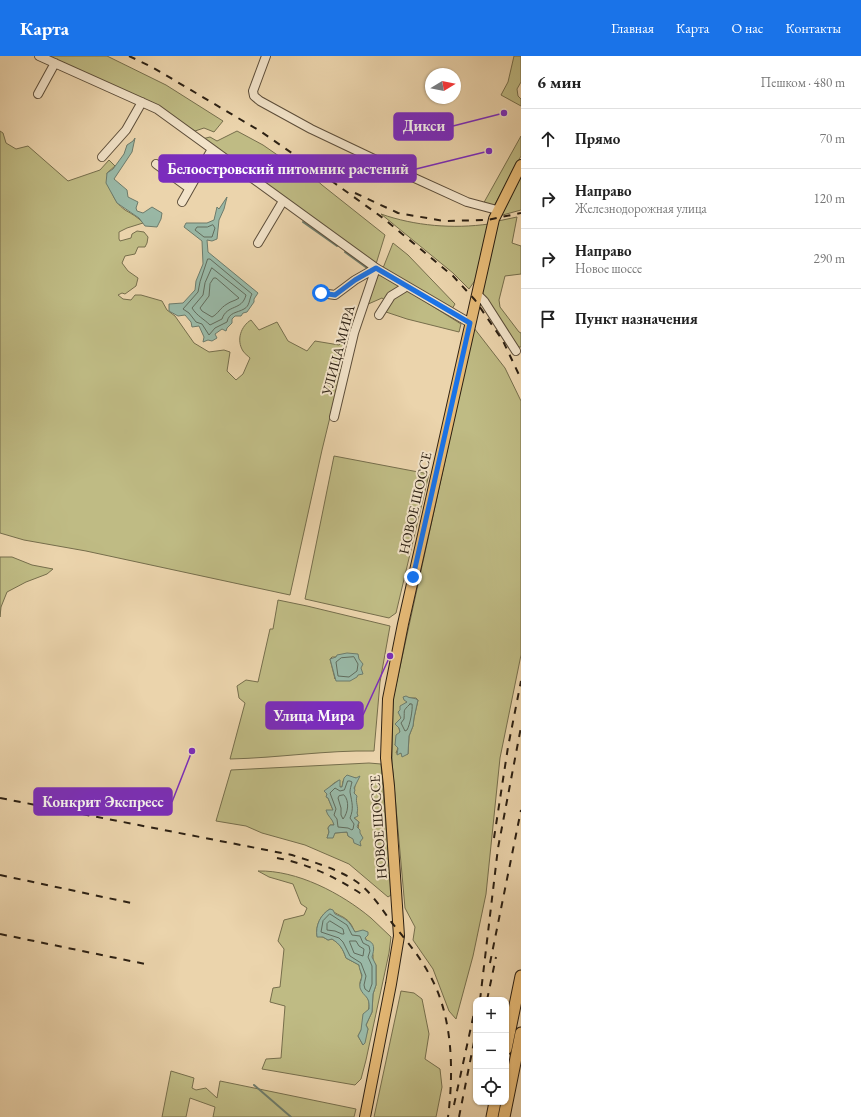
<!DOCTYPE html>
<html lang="ru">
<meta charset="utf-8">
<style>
:root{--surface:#fff;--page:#f2f2f2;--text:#222;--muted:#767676;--line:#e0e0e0;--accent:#1a73e8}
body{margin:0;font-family:"EB Garamond",serif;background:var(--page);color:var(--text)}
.controls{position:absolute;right:12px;bottom:12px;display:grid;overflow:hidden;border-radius:8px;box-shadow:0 1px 3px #0004}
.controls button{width:36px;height:36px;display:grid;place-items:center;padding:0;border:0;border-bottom:1px solid var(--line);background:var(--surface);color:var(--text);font:20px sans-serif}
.compass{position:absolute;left:425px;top:12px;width:36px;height:36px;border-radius:50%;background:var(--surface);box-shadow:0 1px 3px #0004;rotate:80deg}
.stop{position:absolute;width:12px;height:12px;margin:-9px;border:3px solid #1a73e8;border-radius:50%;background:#fff}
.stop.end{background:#1a73e8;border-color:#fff;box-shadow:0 1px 4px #0008}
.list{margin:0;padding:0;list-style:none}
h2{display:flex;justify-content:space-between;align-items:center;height:52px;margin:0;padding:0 16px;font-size:17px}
h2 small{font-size:13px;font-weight:400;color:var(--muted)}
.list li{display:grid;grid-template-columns:26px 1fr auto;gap:12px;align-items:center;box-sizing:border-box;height:60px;padding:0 16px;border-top:1px solid var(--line)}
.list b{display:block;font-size:15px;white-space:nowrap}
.list p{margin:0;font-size:13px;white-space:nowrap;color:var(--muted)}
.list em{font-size:13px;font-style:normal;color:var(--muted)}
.icon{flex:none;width:22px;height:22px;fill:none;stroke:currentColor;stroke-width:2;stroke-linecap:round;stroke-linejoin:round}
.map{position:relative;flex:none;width:521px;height:1061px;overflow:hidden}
header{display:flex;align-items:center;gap:24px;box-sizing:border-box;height:56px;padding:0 20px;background:var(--accent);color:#fff}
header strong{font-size:19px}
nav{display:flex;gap:22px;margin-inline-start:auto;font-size:14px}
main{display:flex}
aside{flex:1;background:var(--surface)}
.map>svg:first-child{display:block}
.green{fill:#bfbb84;stroke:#766e4c;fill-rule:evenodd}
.water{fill:#99b8a6;stroke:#6d7b6b}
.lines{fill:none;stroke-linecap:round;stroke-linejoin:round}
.shore{stroke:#626c5c;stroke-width:1}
.stream{stroke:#6d7b6b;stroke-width:2}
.minor-casing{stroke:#5c4d39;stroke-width:10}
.major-casing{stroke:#2c2013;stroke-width:12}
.highway-casing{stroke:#2c2013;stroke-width:13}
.minor{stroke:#f2e3c9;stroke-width:8}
.major{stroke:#e6ba76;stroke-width:10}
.highway{stroke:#e6ba76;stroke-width:11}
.rail{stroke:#2c2013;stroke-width:2;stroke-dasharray:7 7;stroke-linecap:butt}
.route{stroke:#1a73e8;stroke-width:5}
.labels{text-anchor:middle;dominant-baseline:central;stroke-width:4;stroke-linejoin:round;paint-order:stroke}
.street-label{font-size:14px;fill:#2c2013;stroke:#f2e3c9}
.leader{fill:none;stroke:#7b2cbf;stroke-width:1.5}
.callout-dot{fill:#7b2cbf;stroke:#f2e3c9;stroke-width:1.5}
.callout{fill:#7b2cbf;stroke:#7b2cbf;stroke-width:1.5}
.callout-label{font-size:15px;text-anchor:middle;font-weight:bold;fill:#fff}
</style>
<header>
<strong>Карта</strong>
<nav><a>Главная</a><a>Карта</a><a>О нас</a><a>Контакты</a></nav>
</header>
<main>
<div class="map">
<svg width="521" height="1061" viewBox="0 0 521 1061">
<rect width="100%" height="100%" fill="#ebd4ac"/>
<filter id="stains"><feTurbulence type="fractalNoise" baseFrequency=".005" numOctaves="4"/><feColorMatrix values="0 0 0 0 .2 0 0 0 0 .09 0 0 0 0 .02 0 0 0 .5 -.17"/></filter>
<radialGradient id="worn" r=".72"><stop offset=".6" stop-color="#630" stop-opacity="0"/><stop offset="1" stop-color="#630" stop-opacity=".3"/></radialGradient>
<path class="green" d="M49,0H107L166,29L223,65L214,76L204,72L195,75L158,51Z
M514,0H521V26L517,33L518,40L521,43V50L501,39L508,26Z
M0,75L3,77L6,87L16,93L28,90L68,125L100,114L109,104L115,110L107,117C110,131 112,145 125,154C132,158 138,161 143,167L127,172L119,176V183L120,185L131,182L132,178L137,175L144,176L148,181L147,187L145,191H138L135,198L125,200L122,207L128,215L138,222L136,230L125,238L122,237L118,239L123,243L131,244L135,239H141L162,245L167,254L175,260L194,287L209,296L224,294L230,296L227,315L236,324L243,318L250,302C248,300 244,297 243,295C236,284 241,270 251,264L259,274L277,266L288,285L307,295L315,285L339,289L350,279L322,394L290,539L86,495L24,484L0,477Z
M237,75L263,89L302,116L311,119L322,129L385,179L376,208L202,83L210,81L217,85Z
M521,80V100L493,152L482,150Z
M521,116V154L499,160Z
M381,158C415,170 453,173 489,168L476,223L469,233L453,217Z
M517,161L512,187L521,190V218L505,220L499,244L500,251L519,276L521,277V291H518L481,239L498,165Z
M393,187L408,199L455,248L452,253L383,212Z
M379,217L461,268L459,276L407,263L386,256L389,247L382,242L366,249Z
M474,272L505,312L521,345V599L500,702L486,838L473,900L456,963L449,955L433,913L413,884L415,871L405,852L392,706L393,643ZM408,642H416L418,644L414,662L413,670L409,680L408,698L396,697L398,692L395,689L400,676L399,672L401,661Z
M334,400L429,418L396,557L389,562L305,543Z
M0,501H12L32,509L53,513L47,518L26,526L7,536L1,551L0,561Z
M278,544L307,550L390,570L380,626L374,695C326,694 278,702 230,703L245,647L239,642L237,630L246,624L258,626L270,573H273ZM332,601H336L335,623L330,603Z
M369,707L381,708L391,831V839L388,841L349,808L305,789L262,777L246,770L216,765L231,714ZM346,721L356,722L354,737L357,757L354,762L359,766C357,773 360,779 360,786L348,780L347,776L335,777L327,782L329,776L328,772L330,769H334L333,764V754L328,742L327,741C327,733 331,728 338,725L340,731H342L343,725Z
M258,815C297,814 341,837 371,862C378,868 384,875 391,881L389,897L366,1004L361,1023L355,1029L262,1013L266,1003L281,1002L285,950L270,946L273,932L280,931L284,893L278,885L284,864L304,859L307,852L301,848L293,828L269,821ZM330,853C336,859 345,860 350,867C352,869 353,873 355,876H359L368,879L365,881L373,899V905L376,909V929L373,938L372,956L366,969L368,973L363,989L358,980C363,971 370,957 369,946C368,938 355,933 362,921L359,909L346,902C343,893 340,888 332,883L328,884L323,881L317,880C315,870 321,858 330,853Z
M401,935L414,937L422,943L429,978L425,1003L440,1013L442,1031L436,1061H374Z
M171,1015L194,1022L192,1032L196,1034L206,1032L217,1042L220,1025L356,1053L354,1061H213L215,1051L190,1042L186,1061H162Z"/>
<path class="water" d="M135,82L132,96L114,123L127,134L128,141L138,146L136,152L137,155L143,157L152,151L162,157L161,163L157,171L145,170L139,162L117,147L106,127L107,117L113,113L124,98L127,89L133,85Z
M227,141L224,153L219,164L217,183L212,185L207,184L208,196L258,237L254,243V246L247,256L243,257L241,260H235L232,263V267L227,272L226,275L222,273L215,278L217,282L212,285L208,284L203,286L204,281L199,270L192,271L191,266L185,259L178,260L169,255V248L183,247L195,234L196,225L203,208L202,185L184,171L186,167H207L214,164L217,151L219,153Z
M347,597L358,598L359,603L363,608L361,612L363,618L358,619L357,621L350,625H336L330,603L336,601L337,599Z
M406,640C410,643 414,641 418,644L414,662L413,670L409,680L408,698L402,701L401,697L397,699L398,692L395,689L396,679L400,676L399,672L395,668L401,662L398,656L400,654V650L407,646L404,644L403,641Z
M347,719L356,722L360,720L354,732L355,734L354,737L357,740C355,746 359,751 357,757L358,760L354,762L359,766L357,771L360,774V777L363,782L360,786L361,790L354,787L353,783L348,780L347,776L335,777L333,782H327L329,776L328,772L330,769H334C333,763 327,760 326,754H333L328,742L326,741L327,738L324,735L339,724H340V731H342L344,722Z
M330,853L333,854L335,858C348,864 348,864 355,876L363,874L368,876V879L365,882L366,884C376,886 374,894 372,901L376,909V929L373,938L372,956L366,969L368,973L365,987L363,989L358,980L361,974L363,958L369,953C370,939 364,942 360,932C359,927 362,924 362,919C361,916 359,912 359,909L346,902C343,893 340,888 332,883L328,884L323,881H317C315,869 321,858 330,853Z"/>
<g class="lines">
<path class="shore" d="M213,169L215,172L212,181H204L195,174L197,171H207Z
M208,203H210L252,238C249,243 250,250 244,253C237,257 229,256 227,266L215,272L209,279L202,268L196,266L189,257L183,253L198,236L200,226Z
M212,212L246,239C242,255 227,248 222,263L210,269C204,263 197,260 192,252L203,239L205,227Z
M214,222H216L239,242C235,245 231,245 227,248C220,252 218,258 212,261L202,255L200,252L209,240L210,228Z
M354,601L358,608L357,615L349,621L338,620L336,606L341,602Z
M410,648H412C413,653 410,669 407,674L405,675L401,667L404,663C405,653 402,656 410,648Z
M348,725H350L352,726C351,730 350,733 350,736C352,747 354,752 350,762L354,768L353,773L352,774L348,772L338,771L337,763L334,759L336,753L330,737L335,732L340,735L344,734Z
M344,739C350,745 348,757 343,763L341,759V752L338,742L339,740Z
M330,858L347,869L352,879L360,880L363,887L369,890L370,895L368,901L372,910V928L369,936L365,933L364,929L366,920L361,907L350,900L343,886L339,882L321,876L323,865Z
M330,865L343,873L344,878H342L335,875L327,874V868Z
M350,885H356L359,890L364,893L363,900L354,897L350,887Z"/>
<path class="stream" d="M303,166L337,190
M345,196L367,212
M254,1029L291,1061"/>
<defs>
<path id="minor" d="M39,0L157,53L376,212L470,267
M266,0L253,35L254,40L260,45L311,73L410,120L467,146L497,154
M38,38L55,7
M102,101L126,74L142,46
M156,108L189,132
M182,146L212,93
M258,187L283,145
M321,237L335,239L355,224L376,212
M477,238L484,245L516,295
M379,259L391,240L404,232L405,229
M334,361L354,277L376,212"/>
<path id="major" d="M365,1061L391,928L399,880L389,730L386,702L388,643L403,568L494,163L521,109"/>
<path id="highway" d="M506,993L521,920
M492,1061L495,1046
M504,1061L521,977"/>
</defs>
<use href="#minor" class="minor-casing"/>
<use href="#major" class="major-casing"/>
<use href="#highway" class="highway-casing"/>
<use href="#minor" class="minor"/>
<use href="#major" class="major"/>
<use href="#highway" class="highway"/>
<path class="rail" d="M129,0L152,11L260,75L315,113L383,162L453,220L475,244L503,285L521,323
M355,137L398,157L444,165L487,164L521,157
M0,742L292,799C313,806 335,812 354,824C370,834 381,852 392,867C405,883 418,898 428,916C453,958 454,1014 448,1061
M494,782L508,691L521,625
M277,802C310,808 339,823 366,841
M0,819L136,848
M0,878L150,909
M490,907L521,754
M480,944L498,792L521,671
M487,944L496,901
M454,1049L476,948
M459,1061L476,976"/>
</g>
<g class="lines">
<path class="route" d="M321,237L335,239L355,224L376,212L470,267L413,521"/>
</g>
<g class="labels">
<g class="street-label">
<text transform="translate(338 294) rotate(-75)">УЛИЦА МИРА</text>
<text transform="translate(415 447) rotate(-77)">НОВОЕ ШОССЕ</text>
<text transform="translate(378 771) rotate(-94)">НОВОЕ ШОССЕ</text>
</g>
</g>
<path class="leader" d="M504 57L453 70M489 95L416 113M390 600L363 659M192 695L172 746"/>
<g class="callout-dot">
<circle cx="504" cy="57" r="4"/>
<circle cx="489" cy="95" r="4"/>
<circle cx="390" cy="600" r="4"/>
<circle cx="192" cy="695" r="4"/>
</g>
<g class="callout">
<rect x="394" y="57" width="59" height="27" rx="4"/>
<rect x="159" y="99" width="257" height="27" rx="4"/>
<rect x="266" y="646" width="97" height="27" rx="4"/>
<rect x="34" y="732" width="138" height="27" rx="4"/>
</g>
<g class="callout-label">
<text x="424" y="75">Дикси</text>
<text x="288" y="118">Белоостровский питомник растений</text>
<text x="314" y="665">Улица Мира</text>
<text x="103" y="751">Конкрит Экспресс</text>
</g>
<rect width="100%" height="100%" filter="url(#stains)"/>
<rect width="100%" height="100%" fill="url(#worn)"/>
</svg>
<div class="controls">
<button>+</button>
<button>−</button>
<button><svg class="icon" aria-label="locate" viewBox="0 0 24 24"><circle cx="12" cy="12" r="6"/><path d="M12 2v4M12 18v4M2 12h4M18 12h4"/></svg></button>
</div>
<svg class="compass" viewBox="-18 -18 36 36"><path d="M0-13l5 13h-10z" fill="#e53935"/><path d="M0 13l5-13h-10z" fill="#767676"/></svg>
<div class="stop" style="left:321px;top:237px"></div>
<div class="stop end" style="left:413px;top:521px"></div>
</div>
<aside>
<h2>6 мин<small>Пешком · 480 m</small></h2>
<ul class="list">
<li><svg class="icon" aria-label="ahead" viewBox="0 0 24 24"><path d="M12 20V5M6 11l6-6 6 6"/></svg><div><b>Прямо</b></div><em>70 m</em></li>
<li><svg class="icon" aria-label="right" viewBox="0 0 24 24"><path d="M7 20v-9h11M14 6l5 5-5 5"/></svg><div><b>Направо</b><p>Железнодорожная улица</p></div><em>120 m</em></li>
<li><svg class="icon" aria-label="right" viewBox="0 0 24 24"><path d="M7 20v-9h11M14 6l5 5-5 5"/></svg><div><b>Направо</b><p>Новое шоссе</p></div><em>290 m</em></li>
<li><svg class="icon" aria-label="arrive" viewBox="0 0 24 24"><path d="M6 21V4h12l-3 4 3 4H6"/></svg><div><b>Пункт назначения</b></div></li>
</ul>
</aside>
</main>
